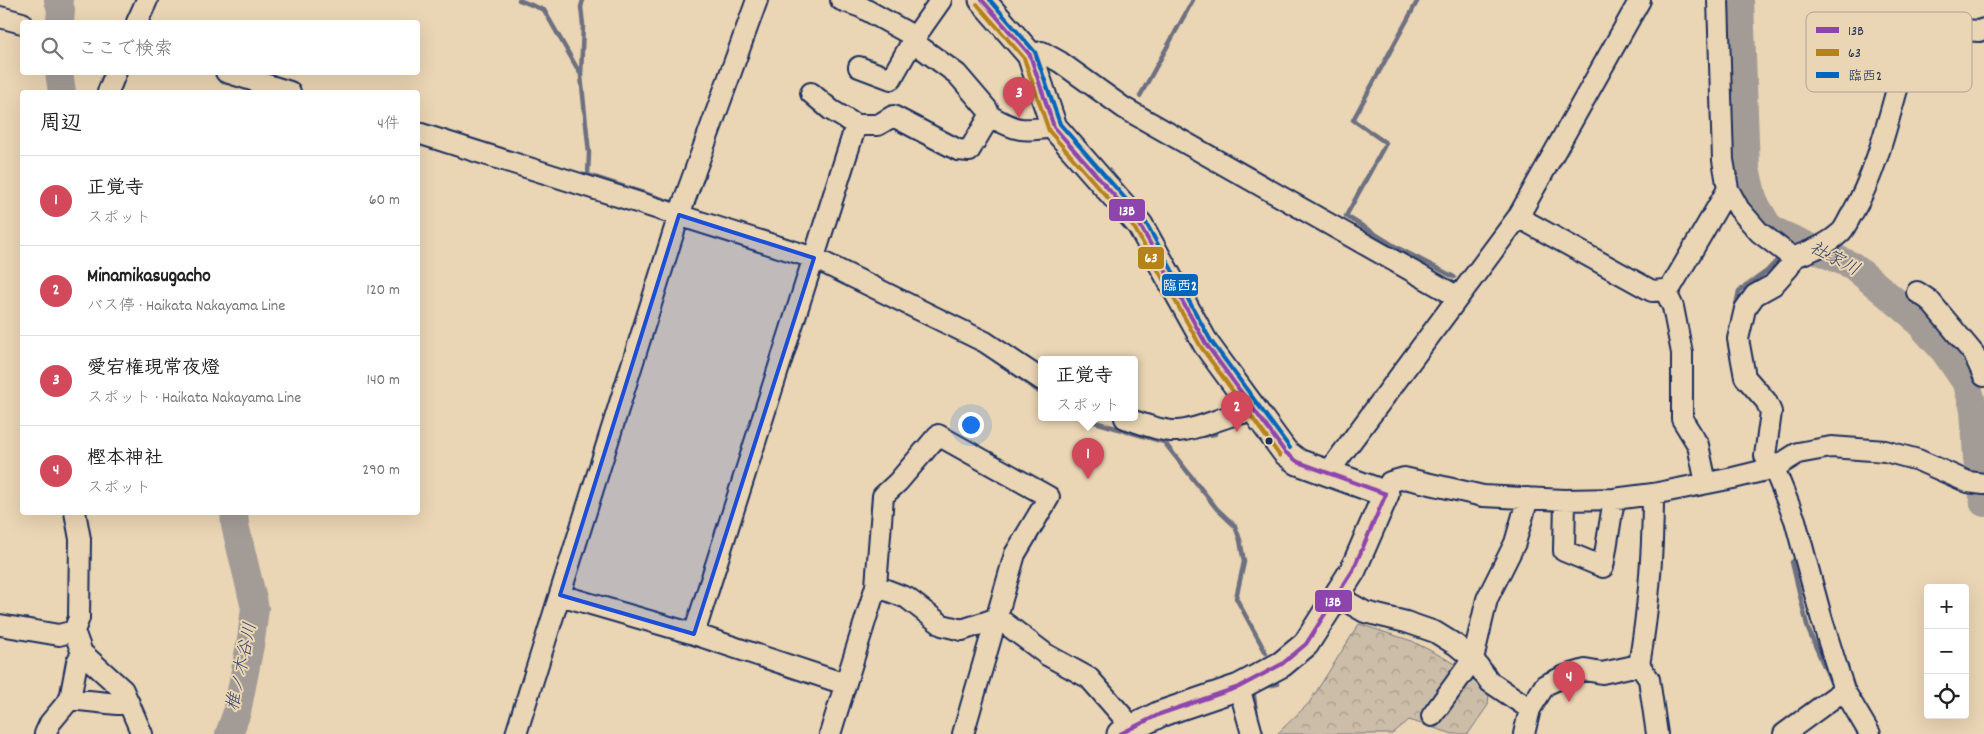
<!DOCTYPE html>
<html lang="ja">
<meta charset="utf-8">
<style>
:root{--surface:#fff;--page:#f6f6f6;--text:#222;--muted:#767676;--line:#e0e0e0;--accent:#d1495b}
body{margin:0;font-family:Dekko,"Klee One",sans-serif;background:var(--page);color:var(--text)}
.controls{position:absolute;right:15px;bottom:15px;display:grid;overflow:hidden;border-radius:5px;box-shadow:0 5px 20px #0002}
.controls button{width:45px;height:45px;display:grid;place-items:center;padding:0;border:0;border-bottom:1px solid var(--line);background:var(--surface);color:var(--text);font:25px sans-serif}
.you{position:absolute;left:970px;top:424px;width:18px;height:18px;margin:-12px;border:4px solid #fff;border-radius:50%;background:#1a73e8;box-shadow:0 0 0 8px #1a73e833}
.badge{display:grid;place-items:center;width:32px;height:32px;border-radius:50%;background:var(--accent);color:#fff;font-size:16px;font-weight:700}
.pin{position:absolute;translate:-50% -41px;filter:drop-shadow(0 1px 2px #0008)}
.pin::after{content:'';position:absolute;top:26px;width:18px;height:15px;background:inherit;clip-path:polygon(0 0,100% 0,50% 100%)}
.popup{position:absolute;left:1038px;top:356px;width:100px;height:65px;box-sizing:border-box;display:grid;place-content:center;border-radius:5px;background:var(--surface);filter:drop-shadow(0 1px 4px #0005);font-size:16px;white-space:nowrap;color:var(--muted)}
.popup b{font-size:19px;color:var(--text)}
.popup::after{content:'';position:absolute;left:50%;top:100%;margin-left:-10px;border:10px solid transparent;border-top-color:var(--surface)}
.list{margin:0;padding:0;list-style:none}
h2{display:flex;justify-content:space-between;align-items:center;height:65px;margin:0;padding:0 20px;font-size:21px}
h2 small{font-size:16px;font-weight:400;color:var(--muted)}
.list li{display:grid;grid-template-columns:32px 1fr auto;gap:15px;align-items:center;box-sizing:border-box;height:90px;padding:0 20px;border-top:1px solid var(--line)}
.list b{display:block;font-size:19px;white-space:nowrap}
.list p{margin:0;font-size:16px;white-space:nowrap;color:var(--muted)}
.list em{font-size:16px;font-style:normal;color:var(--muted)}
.icon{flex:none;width:28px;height:28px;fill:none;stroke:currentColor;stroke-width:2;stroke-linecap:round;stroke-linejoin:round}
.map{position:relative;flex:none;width:1984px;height:734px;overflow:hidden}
.search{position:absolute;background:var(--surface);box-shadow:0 5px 20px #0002;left:20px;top:20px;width:400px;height:55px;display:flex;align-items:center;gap:12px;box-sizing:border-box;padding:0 18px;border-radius:5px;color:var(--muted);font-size:19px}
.panel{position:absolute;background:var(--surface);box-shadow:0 5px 20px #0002;left:20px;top:90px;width:400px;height:425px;border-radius:5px}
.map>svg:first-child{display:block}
.forest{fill:url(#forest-crowns);stroke:#747683}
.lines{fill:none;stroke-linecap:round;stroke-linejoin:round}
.stream{stroke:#6d7080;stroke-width:4.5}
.river{stroke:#a39c96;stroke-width:28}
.minor-casing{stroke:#1b2f5e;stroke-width:24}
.major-casing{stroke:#1b2f5e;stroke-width:29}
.minor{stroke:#ead5b4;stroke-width:20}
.major{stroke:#ead5b4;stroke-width:25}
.bus-1-casing{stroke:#ead5b4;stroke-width:8}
.bus-2-casing{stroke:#ead5b4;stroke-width:8}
.bus-3-casing{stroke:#ead5b4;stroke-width:8}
.bus-1{stroke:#8e44ad;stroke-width:4}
.bus-2{stroke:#b5821c;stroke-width:4}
.bus-3{stroke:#0065bd;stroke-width:4}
.marked{fill:#1d4ed8;fill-opacity:0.2;stroke:#1d4ed8;stroke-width:4;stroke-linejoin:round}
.bus-dot{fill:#1b2f5e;stroke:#ead5b4;stroke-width:2}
.labels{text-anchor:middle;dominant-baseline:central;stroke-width:4;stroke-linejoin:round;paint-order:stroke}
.water-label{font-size:18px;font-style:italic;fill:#364569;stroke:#ead5b4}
.key{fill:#ead5b4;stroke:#aca39a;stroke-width:1}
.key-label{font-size:14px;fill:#1b2f5e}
.line-badge{stroke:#ead5b4;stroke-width:2}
.badge-label{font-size:14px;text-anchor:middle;font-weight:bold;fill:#fff}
</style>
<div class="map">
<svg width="1984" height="734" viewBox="0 0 1984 734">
<defs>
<pattern id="forest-crowns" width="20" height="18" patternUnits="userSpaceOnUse" patternTransform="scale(1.25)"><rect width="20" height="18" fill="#ccbda8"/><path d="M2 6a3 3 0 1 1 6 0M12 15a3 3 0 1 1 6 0" fill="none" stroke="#a59a8c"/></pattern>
</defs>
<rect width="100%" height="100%" fill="#ead5b4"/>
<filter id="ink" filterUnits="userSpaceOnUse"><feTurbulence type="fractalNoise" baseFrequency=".02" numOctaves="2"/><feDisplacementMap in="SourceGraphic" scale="10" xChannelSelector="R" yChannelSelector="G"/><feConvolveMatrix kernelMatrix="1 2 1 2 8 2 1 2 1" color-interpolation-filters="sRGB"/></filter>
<g filter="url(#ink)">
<path class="forest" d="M1359,624L1412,641L1490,682L1488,705L1468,734H1453L1409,720L1392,734H1277L1309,703Z"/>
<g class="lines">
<path class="stream" d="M519,0L544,10L581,75
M583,0L581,7L583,25L581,76L589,153L588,175L671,202
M1418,0L1353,120L1386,143L1346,216L1396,247L1454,277
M1140,96L1193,0
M1788,248L1794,241
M1735,310L1739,291L1767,271L1781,256
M1011,371L1042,394
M1081,418L1164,442L1176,440
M1201,436L1215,434
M1164,442L1217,509L1235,526L1240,540L1244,562L1236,598L1266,653
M1799,557L1792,562L1808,629L1832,684
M1263,687L1277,684
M1253,689L1257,718"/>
<path class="river" d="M58,0L61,10L60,22
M1740,0L1746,169L1754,202L1770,229L1853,266L1912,315L1945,352L1967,384L1974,409L1977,458L1984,503
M59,72L62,92
M229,734L237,712L251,640L255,608L235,525L234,512"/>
<defs>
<path id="minor" d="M841,0L861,7L915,37L941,0
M1718,0L1723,160L1728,189L1739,209L1759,232L1793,258
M0,17L22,23
M137,22L147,0
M912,41L957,74L987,109L990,116
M1030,55L1042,52L1060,62L1124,108L1458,297
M859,67L891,79L915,37
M226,72L290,92
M108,92L116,72
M811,93L831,110L856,125
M418,133L814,258L985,342L1042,380
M1518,217L1652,291L1665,290L1671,287L1728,189
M1665,290L1673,307L1682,353V419L1698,445L1706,483
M1917,292L1929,300L1974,354L1984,376
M1125,418C1141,423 1161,432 1178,431C1204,429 1228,412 1254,412
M1327,474L1518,217L1640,0
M1386,494L1390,482L1404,478L1483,496L1565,500L1614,499L1653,494L1733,478L1774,468L1798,453L1831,447L1885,451L1918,460L1968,482L1984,484
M1653,494C1653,554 1649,607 1639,665L1649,679L1657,734
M1565,500L1564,551L1603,567L1614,499
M876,586L907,598L942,625L962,630L998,618
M560,595L694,634L845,684
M1337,596L1365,612L1406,622L1435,632L1456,645L1473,659L1490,682L1530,709
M998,618L1047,655L1089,678L1132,727
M0,625L59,635L74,631L79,618L80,539L75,512
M74,631L82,653L123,690L142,734
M694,634L856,125H878L893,116L958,150L969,151L990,116C1018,132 1022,131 1054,127
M1239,687L1252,734
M70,699L77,662L82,653
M1432,716L1473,659L1487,599L1515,543L1528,498
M45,734L50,723L70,699L117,704L129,703
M516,734L679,215L757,0
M830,734L876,586L883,496L898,482L938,435L1049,497L1015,554L963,734
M1524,734L1530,709L1545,685L1565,676L1585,670L1602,673L1639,665
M1784,734L1844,690
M1870,734L1844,690L1822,620L1795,520L1774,468L1765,456L1771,412L1766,401L1745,377L1738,339L1745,309L1755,295L1773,285L1789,267L1793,258C1809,251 1826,246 1840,233C1845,229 1848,220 1852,214C1885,157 1893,88 1917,27L1979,31L1984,29"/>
<path id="major" d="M982,0L1030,55L1054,127L1140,225L1206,344L1285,452L1298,462L1386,494L1353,570L1306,644L1282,664L1239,687L1160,714L1120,734"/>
</defs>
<use href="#minor" class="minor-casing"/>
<use href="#major" class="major-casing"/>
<use href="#minor" class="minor"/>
<use href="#major" class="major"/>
<defs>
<path id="bus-1" d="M982,0L1030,55L1054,127L1140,225L1206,344L1285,452L1298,462L1386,494L1353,570L1306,644L1282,664L1239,687L1160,714L1120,734"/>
<path id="bus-2" d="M977,4L1024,58L1049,131L1135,229L1201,347L1280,456"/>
<path id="bus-3" d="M990,0L1035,52L1060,124L1145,221L1211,341L1290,448"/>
</defs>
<use href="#bus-1" class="bus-1-casing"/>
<use href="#bus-2" class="bus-2-casing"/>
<use href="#bus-3" class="bus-3-casing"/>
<use href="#bus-1" class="bus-1"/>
<use href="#bus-2" class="bus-2"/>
<use href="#bus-3" class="bus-3"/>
</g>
</g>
<path class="marked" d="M679,215L814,258L694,634L560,595Z"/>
<circle class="bus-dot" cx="1269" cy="441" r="4.5"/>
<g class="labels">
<g class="water-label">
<text transform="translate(1834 260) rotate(28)">社家川</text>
<text transform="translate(243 667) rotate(-78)">椎ノ木谷川</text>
</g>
</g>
<rect x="1806" y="12" width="166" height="80" rx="8" class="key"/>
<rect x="1816" y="27" width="23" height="6" fill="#8e44ad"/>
<rect x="1816" y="49" width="23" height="7" fill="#b5821c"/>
<rect x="1816" y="72" width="23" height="6" fill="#0065bd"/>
<g class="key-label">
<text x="1848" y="35">13B</text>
<text x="1848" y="57">63</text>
<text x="1848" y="80">臨西2</text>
</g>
<g class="line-badge">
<rect x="1108" y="198" width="38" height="24" rx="5" fill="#8e44ad"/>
<rect x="1137" y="246" width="28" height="24" rx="5" fill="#b5821c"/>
<rect x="1161" y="273" width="38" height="24" rx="5" fill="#0065bd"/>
<rect x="1314" y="589" width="39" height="24" rx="5" fill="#8e44ad"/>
</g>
<g class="badge-label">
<text x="1127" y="215">13B</text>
<text x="1151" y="262">63</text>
<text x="1180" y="290">臨西2</text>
<text x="1333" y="606">13B</text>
</g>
</svg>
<div class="controls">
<button>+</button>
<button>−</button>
<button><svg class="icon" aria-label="locate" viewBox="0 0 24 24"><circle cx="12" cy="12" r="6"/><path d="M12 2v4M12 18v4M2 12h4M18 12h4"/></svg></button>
</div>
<div class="you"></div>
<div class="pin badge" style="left:1088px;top:479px">1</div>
<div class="popup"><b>正覚寺</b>スポット</div>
<div class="pin badge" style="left:1237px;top:432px">2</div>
<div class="pin badge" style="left:1019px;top:118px">3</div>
<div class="pin badge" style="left:1569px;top:702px">4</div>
<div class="search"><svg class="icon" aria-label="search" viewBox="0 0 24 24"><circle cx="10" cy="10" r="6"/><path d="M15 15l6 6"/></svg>ここで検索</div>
<section class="panel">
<h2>周辺<small>4件</small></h2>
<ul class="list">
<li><span class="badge">1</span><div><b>正覚寺</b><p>スポット</p></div><em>60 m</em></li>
<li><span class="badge">2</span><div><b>Minamikasugacho</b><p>バス停 · Haikata Nakayama Line</p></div><em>120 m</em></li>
<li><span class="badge">3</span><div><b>愛宕権現常夜燈</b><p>スポット · Haikata Nakayama Line</p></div><em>140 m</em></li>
<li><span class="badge">4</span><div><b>樫本神社</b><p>スポット</p></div><em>290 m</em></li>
</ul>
</section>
</div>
